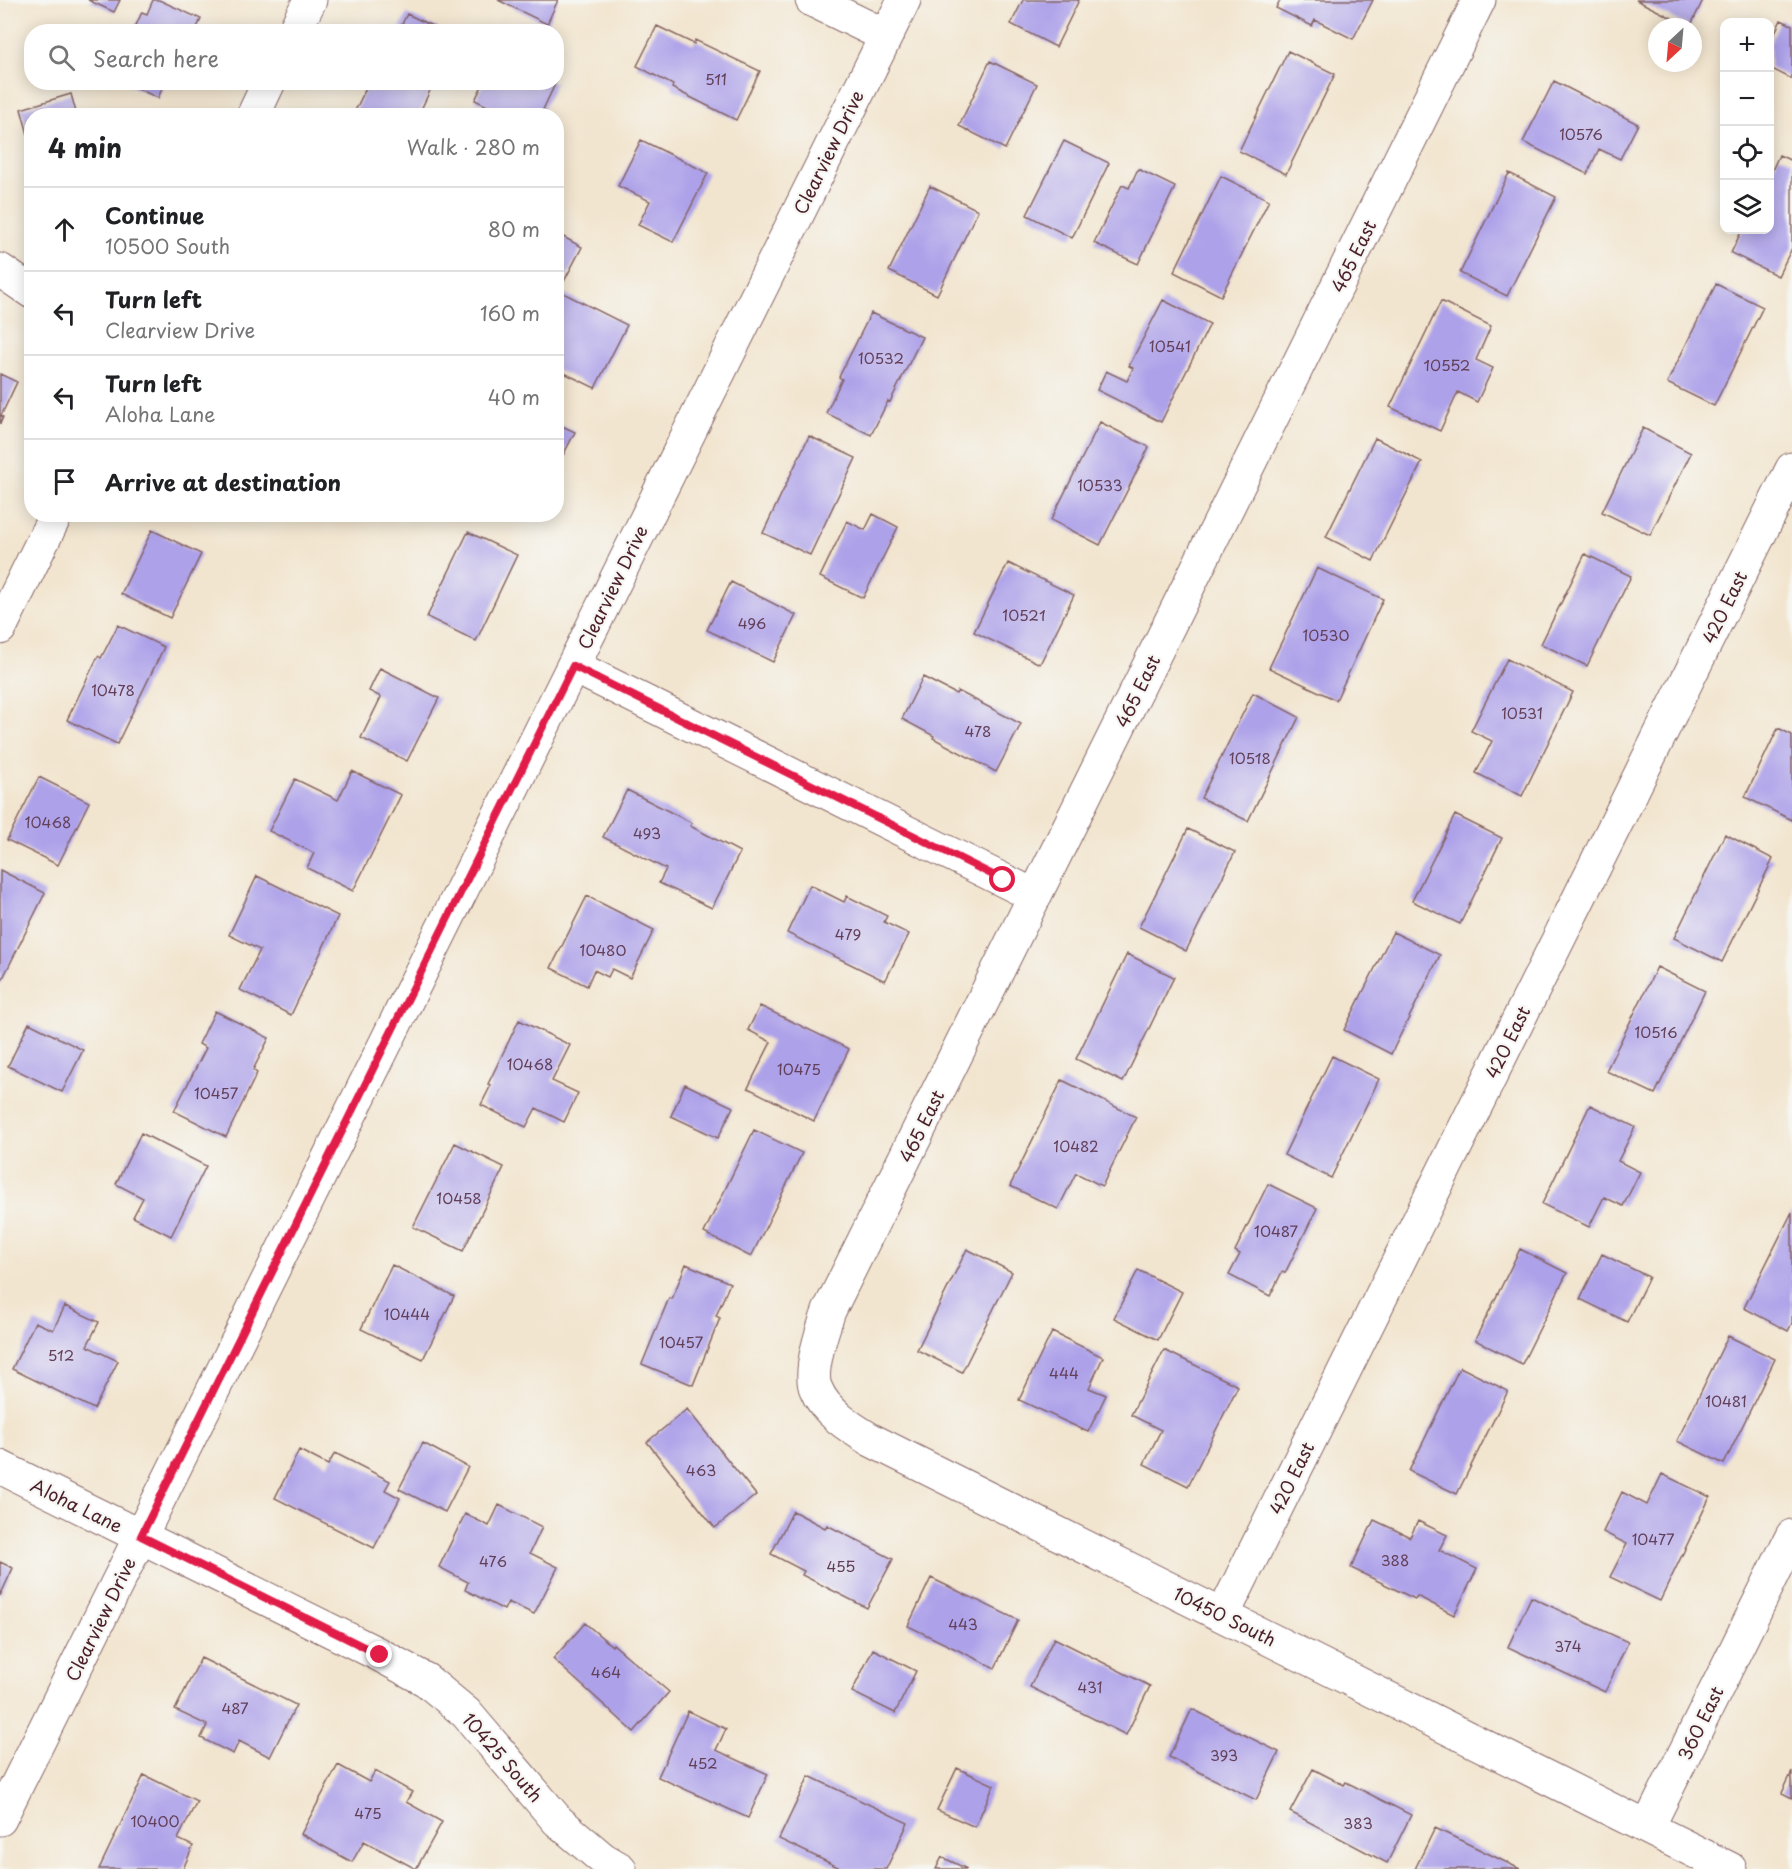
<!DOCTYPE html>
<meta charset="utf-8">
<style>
:root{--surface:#fff;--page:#f6f6f6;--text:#202124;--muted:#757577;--line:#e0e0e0}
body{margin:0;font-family:"Playpen Sans",sans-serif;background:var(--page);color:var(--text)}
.controls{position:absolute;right:18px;top:18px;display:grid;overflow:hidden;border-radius:12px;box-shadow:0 3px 15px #0003}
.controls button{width:54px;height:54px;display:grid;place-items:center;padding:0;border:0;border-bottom:2px solid var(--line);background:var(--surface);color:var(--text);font:30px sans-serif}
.compass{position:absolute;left:1648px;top:18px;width:54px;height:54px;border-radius:50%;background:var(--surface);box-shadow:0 3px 15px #0003;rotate:206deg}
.stop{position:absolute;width:18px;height:18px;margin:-14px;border:4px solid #e11d48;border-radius:50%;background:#fff}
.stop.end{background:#e11d48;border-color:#fff;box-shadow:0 2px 6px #0008}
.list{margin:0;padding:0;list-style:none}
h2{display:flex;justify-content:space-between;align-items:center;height:78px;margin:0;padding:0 24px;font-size:26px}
h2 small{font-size:20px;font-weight:400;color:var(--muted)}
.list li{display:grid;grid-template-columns:39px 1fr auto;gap:18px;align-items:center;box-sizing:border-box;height:84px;padding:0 24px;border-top:2px solid var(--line)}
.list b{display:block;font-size:22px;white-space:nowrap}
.list p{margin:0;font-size:20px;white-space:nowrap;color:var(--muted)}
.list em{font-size:20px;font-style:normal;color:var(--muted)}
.icon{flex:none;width:33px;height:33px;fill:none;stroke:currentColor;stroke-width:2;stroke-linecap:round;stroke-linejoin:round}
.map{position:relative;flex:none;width:1792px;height:1869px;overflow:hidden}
.search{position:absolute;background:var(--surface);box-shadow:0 3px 15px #0003;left:24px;top:24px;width:540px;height:66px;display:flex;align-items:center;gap:15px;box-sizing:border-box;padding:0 21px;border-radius:24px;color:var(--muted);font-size:22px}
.panel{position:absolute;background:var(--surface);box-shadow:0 3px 15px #0003;left:24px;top:108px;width:540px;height:414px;border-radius:24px}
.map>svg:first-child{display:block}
.building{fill:#ada1e9}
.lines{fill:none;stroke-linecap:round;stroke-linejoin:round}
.street-casing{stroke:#856464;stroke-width:35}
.street{stroke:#fff;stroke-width:33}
.route{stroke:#e11d48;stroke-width:8}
.labels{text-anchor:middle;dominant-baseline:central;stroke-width:4.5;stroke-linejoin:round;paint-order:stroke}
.number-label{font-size:15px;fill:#63405a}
.street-label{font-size:18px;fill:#4a1f2b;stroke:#f6f6f2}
</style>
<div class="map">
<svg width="1792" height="1869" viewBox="0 0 1792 1869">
<rect width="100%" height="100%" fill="#f6f6f2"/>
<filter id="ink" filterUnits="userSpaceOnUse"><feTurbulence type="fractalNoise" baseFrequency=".0167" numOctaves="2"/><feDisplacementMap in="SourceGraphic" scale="12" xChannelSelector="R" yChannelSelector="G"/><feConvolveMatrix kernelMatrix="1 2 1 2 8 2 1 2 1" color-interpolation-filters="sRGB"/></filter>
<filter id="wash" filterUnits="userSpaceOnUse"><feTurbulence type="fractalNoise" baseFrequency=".008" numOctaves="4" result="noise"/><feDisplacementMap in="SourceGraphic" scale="24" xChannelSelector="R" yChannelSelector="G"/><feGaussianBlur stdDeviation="1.35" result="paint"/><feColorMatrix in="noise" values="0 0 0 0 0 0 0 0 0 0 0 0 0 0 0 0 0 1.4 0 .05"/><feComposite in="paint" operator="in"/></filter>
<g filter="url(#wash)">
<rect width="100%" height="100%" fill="#f2e5cf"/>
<g id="blocks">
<path class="building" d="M88,0H120L114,12Z
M153,0H159L201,19L195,32H133L142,12L147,14Z
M498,0H558L547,24Z
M1023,0H1079L1056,47L1011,24Z
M1280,0H1373L1353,39L1315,20L1312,26L1276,8Z
M1636,0H1703L1690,27Z
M407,14L445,32H398Z
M1781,20L1792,25V79L1770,68V43Z
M657,26L694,44L695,40L760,71L736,120L672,88L673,85L637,66Z
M1288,51L1335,74L1286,174L1239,151Z
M990,61L1037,84L1005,149L959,126Z
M1554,81L1638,124L1620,159L1599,149L1587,174L1523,142Z
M123,82H165L158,98Z
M369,82H434L418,116H365L355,111Z
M484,82H556L540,116H507L475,100Z
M71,94L77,116H32L31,145L21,109Z
M641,140L708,173L673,242L638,225L650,201L618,186Z
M1064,141L1109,163L1072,238L1027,215Z
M1779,155L1792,161V248L1778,276L1731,253L1742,230H1770V175Z
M1138,169L1175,187L1138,264L1094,243L1122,185L1129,188Z
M1509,173L1556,197L1507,296L1460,273Z
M1221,176L1269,200L1221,296L1174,272Z
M930,186L978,210L937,295L889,271Z
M556,233L582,247L559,291L627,325L595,388L556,369Z
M1716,284L1763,307L1714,406L1667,383Z
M1163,300L1210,324L1161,422L1097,390L1106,371L1127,381L1133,368L1129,366Z
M1441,301L1491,326L1476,360L1493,368L1477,402L1458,392L1440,431L1390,407Z
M871,313L922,337L890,402L888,401L871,435L826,413L842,379L839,377Z
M0,374L17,382L1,416L3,417L0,424Z
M1100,422L1149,447L1100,545L1051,520Z
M556,423L575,432L556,469Z
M1643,428L1691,453L1650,535L1602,512Z
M809,436L856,458L810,555L763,533Z
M1375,438L1422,462L1373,561L1326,537Z
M873,514L898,527L863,598L820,577L847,521L865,530Z
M152,530L201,554L170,618L121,594Z
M468,532L517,555L476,641L427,617Z
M1585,554L1631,576L1587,666L1541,644Z
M1008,563L1074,595L1040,664L974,632Z
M1317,568L1383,599L1336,700L1269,668Z
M731,582L796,615L773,662L707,630Z
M118,625L164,647L117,744L67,720L98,656L101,658Z
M1507,659L1573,692L1522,796L1476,773L1492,741L1471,731Z
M380,668L439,698L407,761L361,738L381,697L369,691Z
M923,677L956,694L958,691L1021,724L996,772L933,738L934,736L902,719Z
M1253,693L1299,717L1248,821L1201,798Z
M1778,728L1792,735V820L1745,797Z
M352,771L401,795L353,891L307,868L314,853L269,831L295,779L338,800Z
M39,777L89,802L58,865L7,840Z
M627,790L692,823L690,826L740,852L712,908L659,883L666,869L603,837Z
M1455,815L1502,838L1460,924L1412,901Z
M1188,829L1235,852L1186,951L1139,927Z
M1725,834L1773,859L1722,962L1674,938Z
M0,870L45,893L0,984Z
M257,876L338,916L291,1015L240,990L260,950L229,935Z
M810,885L844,902L847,896L887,916L884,922L909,934L885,981L787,933Z
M587,896L654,930L630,978L612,969L608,977L594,970L587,986L551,968Z
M1393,932L1440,955L1391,1054L1344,1030Z
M1127,954L1174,977L1123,1082L1076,1059Z
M1657,967L1705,991L1655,1094L1606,1071Z
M760,1006L849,1049L814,1121L748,1088L771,1042L748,1030Z
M215,1011L269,1038L253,1070L257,1073L226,1137L174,1111L206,1048L199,1044Z
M519,1020L570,1045L552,1081L578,1093L564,1122L536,1108L526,1127L481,1105L491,1085L488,1084Z
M29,1023L83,1050L62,1092L8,1066Z
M1332,1056L1379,1079L1331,1178L1284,1155Z
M1062,1080L1136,1117L1102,1186L1076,1173L1058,1209L1010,1186Z
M685,1084L733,1107L718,1138L671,1116Z
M1590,1105L1635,1127L1618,1161L1640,1172L1623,1206L1604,1197L1589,1227L1542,1204Z
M754,1130L802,1153L751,1257L704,1233Z
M141,1133L206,1166L171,1236L133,1217L143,1198L116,1184Z
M455,1143L504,1167L463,1251L413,1227Z
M1268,1184L1317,1208L1285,1273L1282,1272L1270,1296L1229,1275L1240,1254L1235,1251Z
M1792,1212V1323L1788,1331L1744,1308Z
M967,1249L1012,1272L962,1372L917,1350Z
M1520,1249L1567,1273L1522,1364L1475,1340Z
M1602,1254L1649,1277L1627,1322L1580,1299Z
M686,1264L730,1283L716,1316L720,1318L693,1385L642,1364L669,1298L672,1299Z
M392,1265L454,1296L423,1359L361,1329Z
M1138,1270L1182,1292L1158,1340L1114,1318Z
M65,1306L99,1322L87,1346L118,1361L94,1409L12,1369L35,1322L53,1330Z
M1052,1332L1103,1357L1089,1388L1106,1395L1088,1432L1019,1400Z
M1728,1336L1775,1359L1724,1464L1677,1441Z
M1164,1350L1238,1386L1188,1486L1144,1464L1161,1430L1131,1415Z
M1460,1367L1508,1391L1457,1494L1409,1471Z
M687,1409L756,1495L715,1528L647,1442Z
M423,1443L468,1467L445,1512L399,1489Z
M299,1450L328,1465L335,1453L390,1481L385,1490L400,1498L374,1548L275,1498Z
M1662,1474L1710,1497L1660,1601L1610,1577L1627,1544L1603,1532L1622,1492L1647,1505Z
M499,1505L542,1527L530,1553L558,1567L534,1614L508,1602L504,1610L465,1590L468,1582L439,1567L465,1514L489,1526Z
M793,1511L825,1528L827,1525L893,1559L867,1608L802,1575L804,1571L771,1554Z
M1374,1520L1410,1537L1418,1521L1447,1535L1439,1550L1477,1569L1454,1615L1417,1596L1415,1599L1351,1568Z
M0,1562L13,1568L0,1596Z
M931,1578L1018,1620L995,1668L908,1626Z
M1531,1597L1628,1642L1605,1692L1508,1647Z
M585,1623L612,1646L613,1644L669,1692L634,1732L553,1659Z
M1054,1638L1150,1686L1126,1735L1030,1687Z
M873,1649L916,1671L895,1713L852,1692Z
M201,1658L296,1705L270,1757L239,1741L233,1754L201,1738L207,1725L175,1710Z
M1192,1709L1279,1752L1256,1800L1169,1757Z
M688,1711L726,1729L716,1750L768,1774L748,1818L658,1777Z
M338,1765L369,1782L375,1771L412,1792L406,1802L442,1822L416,1869L364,1841L352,1862L301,1834Z
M957,1768L994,1785L975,1827L937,1810Z
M1313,1769L1344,1785L1346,1782L1411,1815L1387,1863L1290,1812Z
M1792,1772V1798L1782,1793Z
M144,1775L197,1801L178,1839L193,1846L183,1869H99Z
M809,1776L908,1823L886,1869H842L779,1839Z
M1435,1828L1520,1869H1415Z
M942,1857L967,1869H936Z"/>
</g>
</g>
<g filter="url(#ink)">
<use href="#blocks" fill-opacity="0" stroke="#856464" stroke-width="1.5"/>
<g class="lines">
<defs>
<path id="street" d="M812,0L886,36
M1479,0L829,1311C823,1328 808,1372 816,1389C825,1412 851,1428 871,1440L1730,1869
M294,32L310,0
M253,116L269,82
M0,270L32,292
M0,628L56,514
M573,666L1035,896
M0,1467L380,1655L426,1680L466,1713L558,1821L603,1859L620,1869
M1223,1615L1792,469
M0,1819L904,0
M1648,1827L1792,1536"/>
</defs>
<use href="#street" class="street-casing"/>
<use href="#street" class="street"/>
</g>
</g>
<g class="lines" filter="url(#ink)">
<path class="route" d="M380,1655L141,1536L573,666L1003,880"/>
</g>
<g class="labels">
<g class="number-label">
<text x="716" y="78">511</text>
<text x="1581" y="133">10576</text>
<text x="1170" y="345">10541</text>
<text x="881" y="357">10532</text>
<text x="1447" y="364">10552</text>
<text x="1100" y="484">10533</text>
<text x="1024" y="614">10521</text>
<text x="752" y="622">496</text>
<text x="1326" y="634">10530</text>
<text x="113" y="689">10478</text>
<text x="1522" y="712">10531</text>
<text x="978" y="730">478</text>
<text x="1250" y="757">10518</text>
<text x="48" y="821">10468</text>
<text x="647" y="832">493</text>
<text x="848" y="933">479</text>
<text x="603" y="949">10480</text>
<text x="1656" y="1031">10516</text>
<text x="530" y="1063">10468</text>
<text x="799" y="1068">10475</text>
<text x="216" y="1092">10457</text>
<text x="1076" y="1145">10482</text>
<text x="459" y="1197">10458</text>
<text x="1276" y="1230">10487</text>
<text x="407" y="1313">10444</text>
<text x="681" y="1341">10457</text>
<text x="61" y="1354">512</text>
<text x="1064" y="1372">444</text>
<text x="1726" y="1400">10481</text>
<text x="701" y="1469">463</text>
<text x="1653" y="1538">10477</text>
<text x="1395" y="1559">388</text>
<text x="493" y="1560">476</text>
<text x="841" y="1565">455</text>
<text x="963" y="1623">443</text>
<text x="1568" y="1645">374</text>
<text x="606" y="1671">464</text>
<text x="1090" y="1686">431</text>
<text x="235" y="1707">487</text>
<text x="1224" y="1754">393</text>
<text x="703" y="1762">452</text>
<text x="368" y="1812">475</text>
<text x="155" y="1820">10400</text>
<text x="1358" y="1822">383</text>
</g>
<g class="street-label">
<text transform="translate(828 152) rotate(-64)">Clearview Drive</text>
<text transform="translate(1353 256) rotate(-64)">465 East</text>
<text transform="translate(612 587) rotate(-64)">Clearview Drive</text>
<text transform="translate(1724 607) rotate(-64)">420 East</text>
<text transform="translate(1137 691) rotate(-64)">465 East</text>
<text transform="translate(1507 1042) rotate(-64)">420 East</text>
<text transform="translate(921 1126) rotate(-64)">465 East</text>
<text transform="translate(1291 1478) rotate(-64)">420 East</text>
<text transform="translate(77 1505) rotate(26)">Aloha Lane</text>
<text transform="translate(1225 1616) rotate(26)">10450 South</text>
<text transform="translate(100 1619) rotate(-64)">Clearview Drive</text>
<text transform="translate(1700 1723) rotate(-64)">360 East</text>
<text transform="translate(503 1757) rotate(49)">10425 South</text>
</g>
</g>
</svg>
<div class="controls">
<button>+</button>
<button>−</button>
<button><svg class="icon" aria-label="locate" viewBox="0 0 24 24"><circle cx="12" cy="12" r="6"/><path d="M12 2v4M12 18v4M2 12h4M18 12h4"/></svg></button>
<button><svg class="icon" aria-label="layers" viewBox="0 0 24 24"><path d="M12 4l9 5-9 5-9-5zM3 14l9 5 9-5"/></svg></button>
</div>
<svg class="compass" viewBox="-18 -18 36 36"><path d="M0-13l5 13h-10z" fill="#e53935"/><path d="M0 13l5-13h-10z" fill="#757577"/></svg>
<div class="stop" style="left:1003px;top:880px"></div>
<div class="stop end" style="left:380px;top:1655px"></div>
<div class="search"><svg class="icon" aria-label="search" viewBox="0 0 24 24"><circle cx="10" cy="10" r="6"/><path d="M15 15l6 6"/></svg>Search here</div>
<section class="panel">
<h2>4 min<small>Walk · 280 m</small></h2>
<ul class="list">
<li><svg class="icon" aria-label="ahead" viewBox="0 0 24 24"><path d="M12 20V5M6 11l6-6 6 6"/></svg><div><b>Continue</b><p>10500 South</p></div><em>80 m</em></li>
<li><svg class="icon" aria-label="left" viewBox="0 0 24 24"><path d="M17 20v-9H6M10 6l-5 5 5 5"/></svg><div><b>Turn left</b><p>Clearview Drive</p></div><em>160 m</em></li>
<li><svg class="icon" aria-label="left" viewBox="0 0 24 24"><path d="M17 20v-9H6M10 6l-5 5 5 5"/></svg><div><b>Turn left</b><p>Aloha Lane</p></div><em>40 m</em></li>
<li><svg class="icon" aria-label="arrive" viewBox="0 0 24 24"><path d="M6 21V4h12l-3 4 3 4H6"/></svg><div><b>Arrive at destination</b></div></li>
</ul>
</section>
</div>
